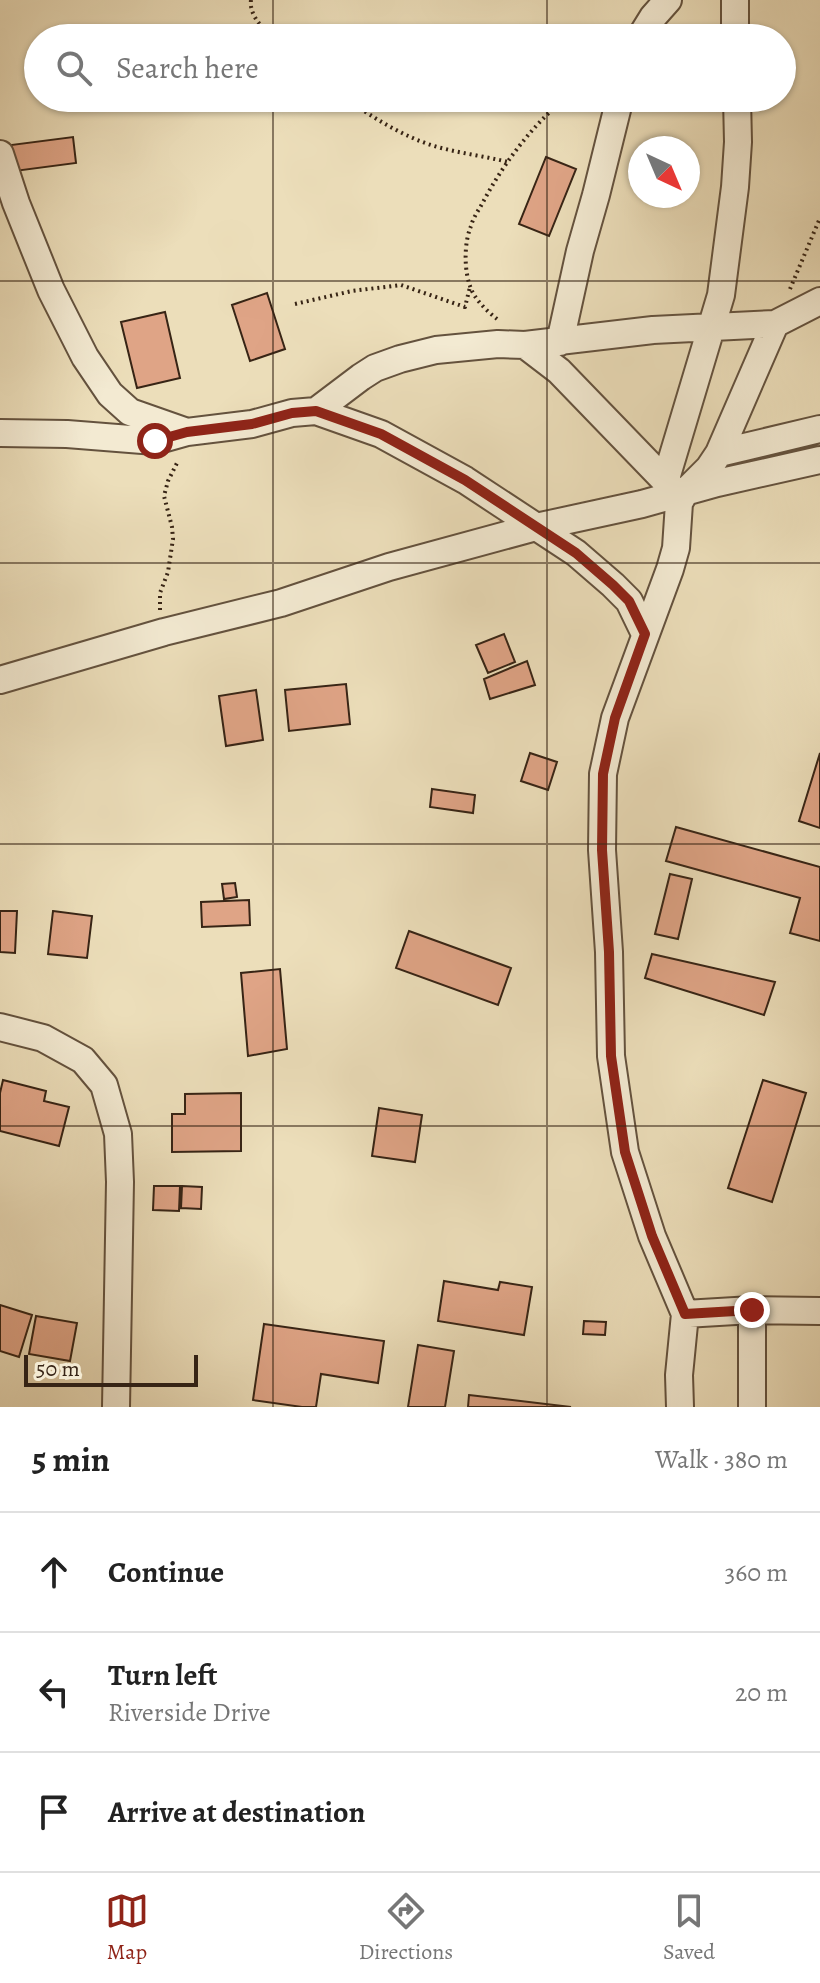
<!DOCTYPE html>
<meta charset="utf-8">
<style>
:root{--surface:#fff;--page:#f6f6f6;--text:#222;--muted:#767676;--line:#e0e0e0;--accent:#8f2418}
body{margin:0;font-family:Alegreya,serif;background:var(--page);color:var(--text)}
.compass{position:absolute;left:628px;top:136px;width:72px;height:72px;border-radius:50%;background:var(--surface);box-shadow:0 2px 6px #0004;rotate:136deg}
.scale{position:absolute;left:24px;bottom:20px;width:174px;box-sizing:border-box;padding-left:8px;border:4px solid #372415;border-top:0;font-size:22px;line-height:28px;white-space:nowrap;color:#372415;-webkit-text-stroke:6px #f3ead2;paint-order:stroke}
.stop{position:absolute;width:24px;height:24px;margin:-18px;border:6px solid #8f2418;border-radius:50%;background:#fff}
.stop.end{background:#8f2418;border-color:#fff;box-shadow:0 2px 8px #0008}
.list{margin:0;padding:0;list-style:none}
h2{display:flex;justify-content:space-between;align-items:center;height:104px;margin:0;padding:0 32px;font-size:34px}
h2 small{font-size:26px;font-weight:400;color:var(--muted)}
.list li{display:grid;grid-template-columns:52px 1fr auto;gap:24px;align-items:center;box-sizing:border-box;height:120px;padding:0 32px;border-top:2px solid var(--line)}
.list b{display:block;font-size:30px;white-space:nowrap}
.list p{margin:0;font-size:26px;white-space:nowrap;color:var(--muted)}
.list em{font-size:26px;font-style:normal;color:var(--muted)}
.icon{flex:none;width:44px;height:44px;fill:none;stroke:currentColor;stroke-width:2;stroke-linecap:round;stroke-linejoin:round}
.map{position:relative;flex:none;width:820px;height:1407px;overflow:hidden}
.search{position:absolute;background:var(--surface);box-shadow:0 2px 6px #0004;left:24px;right:24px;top:24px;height:88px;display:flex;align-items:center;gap:20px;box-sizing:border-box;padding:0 28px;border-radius:44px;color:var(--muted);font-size:30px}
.sheet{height:464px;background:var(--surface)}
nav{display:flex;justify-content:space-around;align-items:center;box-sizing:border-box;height:112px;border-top:2px solid var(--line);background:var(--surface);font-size:22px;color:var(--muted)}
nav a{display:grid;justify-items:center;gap:4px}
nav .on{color:var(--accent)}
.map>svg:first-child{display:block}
.building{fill:#dfa486;stroke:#372415;stroke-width:2}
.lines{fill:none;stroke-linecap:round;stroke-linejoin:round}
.minor-casing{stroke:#64523e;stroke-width:30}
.path{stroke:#372415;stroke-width:4;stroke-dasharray:2 4;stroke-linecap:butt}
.minor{stroke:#f3ead2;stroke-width:26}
.route{stroke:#8f2418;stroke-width:10}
.grid{fill:none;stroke:#372415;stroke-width:2;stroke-opacity:0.55}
</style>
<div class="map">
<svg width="820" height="1407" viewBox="0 0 820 1407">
<rect width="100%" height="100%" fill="#ecdeba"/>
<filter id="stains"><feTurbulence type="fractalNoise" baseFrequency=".0025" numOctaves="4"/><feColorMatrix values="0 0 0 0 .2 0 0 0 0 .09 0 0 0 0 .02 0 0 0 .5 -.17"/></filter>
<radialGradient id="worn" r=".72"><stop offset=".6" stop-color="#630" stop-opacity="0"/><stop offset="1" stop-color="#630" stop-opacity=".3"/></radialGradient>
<path class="building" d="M73,137L76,163L15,171L11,145Z
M546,157L576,169L549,236L519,224Z
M267,293L285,349L250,361L232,305Z
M165,312L180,378L137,388L121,322Z
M504,634L515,662L488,673L476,645Z
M527,661L535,685L490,699L484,679Z
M346,684L350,724L289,731L285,690Z
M256,690L263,740L226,746L219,696Z
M530,753L557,762L548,790L521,781Z
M820,753V828L799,821Z
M432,789L475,795L473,813L430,807Z
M676,827L820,867V941L790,933L800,898L666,861Z
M670,874L692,879L678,939L655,934Z
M235,883L237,897L224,899L222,884Z
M249,900L250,925L202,927L201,902Z
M0,911H17L15,953L0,952Z
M53,911L92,916L87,958L48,954Z
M409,931L511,968L498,1005L396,968Z
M652,954L775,982L764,1015L645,978Z
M280,969L287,1049L248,1056L241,973Z
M3,1080L46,1091L44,1101L69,1107L59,1146L0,1131V1093Z
M763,1080L806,1093L772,1202L728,1188Z
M241,1093V1151L172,1152V1114H185V1094Z
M379,1108L422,1115L415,1162L372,1156Z
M154,1186H180L179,1211L153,1210Z
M182,1186L202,1187L201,1209L181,1208Z
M444,1281L498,1290L500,1282L532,1287L524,1335L438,1321Z
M0,1305L32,1315L19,1357L0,1351Z
M36,1316L77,1323L70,1361L29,1354Z
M584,1321L606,1322L605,1335L583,1334Z
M264,1324L384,1341L378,1383L321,1374L316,1407H302L253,1400Z
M418,1345L454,1351L445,1407H408Z
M469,1395L571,1407H468Z"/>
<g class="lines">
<defs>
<path id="minor" d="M640,38L653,17L668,0
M735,38V0
M0,154L16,203L51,290L85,357L110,394L130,412L187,432L252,424L292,413L316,411L381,434L465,480L576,553L613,585L629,601L645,634
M560,342L580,251L596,195L620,98
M525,345L559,371L674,490
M316,411L361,377L375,368L400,359L436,350L498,344L525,345L653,330L775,324L820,301
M0,433L67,434L155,441L187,432
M719,453L820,429
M665,482L721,295L735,187L738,142L737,98
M0,680L164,632L281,603L389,567L536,527L642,504L717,483L820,460
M0,1027L43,1038L83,1060L104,1085L118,1134L120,1182L116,1407
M752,1310V1407
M685,1314L652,1236L625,1152L611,1056L609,952L602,850L603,774L615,718L670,569L676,548L679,503L685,492L709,468L719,453L775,324
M680,1407L679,1375L685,1314L752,1310L820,1311"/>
</defs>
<use href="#minor" class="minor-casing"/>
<path class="path" d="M251,0C249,15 262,27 272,38
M345,98C372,117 402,136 434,146C458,153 484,156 508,162
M790,289L820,218
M295,304L352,291L401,285L465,307L470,287
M497,319C487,311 474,299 470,286C464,269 464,243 471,226C473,218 478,211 482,204C503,164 531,127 565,98
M160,610V593L168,572L173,539L172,527L164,496L168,481L178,461"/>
<use href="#minor" class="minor"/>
</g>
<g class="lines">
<path class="route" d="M155,441L187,432L252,424L292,413L316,411L381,434L465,480L576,553L613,585L629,601L645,634L615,718L603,774L602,850L609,952L611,1056L625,1152L652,1236L685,1314L752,1310"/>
</g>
<path class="grid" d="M273,0V38M547,0V38M273,98V1407M547,98V1407M0,281H820M0,563H820M0,844H820M0,1126H820"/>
<rect width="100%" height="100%" filter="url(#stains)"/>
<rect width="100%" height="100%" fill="url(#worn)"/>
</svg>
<svg class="compass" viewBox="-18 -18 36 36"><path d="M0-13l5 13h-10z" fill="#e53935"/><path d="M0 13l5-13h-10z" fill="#767676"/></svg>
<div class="scale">50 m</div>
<div class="stop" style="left:155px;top:441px"></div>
<div class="stop end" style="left:752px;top:1310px"></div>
<div class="search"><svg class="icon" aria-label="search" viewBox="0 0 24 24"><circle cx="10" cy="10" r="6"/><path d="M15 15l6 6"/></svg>Search here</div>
</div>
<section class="sheet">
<h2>5 min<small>Walk · 380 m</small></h2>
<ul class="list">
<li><svg class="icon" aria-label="ahead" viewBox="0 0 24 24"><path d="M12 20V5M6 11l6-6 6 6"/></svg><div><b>Continue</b></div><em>360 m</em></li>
<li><svg class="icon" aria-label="left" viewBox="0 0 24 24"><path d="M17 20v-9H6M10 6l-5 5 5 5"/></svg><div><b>Turn left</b><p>Riverside Drive</p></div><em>20 m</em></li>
<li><svg class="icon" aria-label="arrive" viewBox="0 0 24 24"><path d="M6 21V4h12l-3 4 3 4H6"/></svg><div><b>Arrive at destination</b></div></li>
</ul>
</section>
<nav>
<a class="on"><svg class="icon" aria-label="map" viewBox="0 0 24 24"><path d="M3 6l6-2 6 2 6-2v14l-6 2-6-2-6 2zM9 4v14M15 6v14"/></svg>Map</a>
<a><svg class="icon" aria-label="directions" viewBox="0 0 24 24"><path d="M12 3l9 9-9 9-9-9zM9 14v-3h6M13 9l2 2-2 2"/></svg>Directions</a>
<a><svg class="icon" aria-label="saved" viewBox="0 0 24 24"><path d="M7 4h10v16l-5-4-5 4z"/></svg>Saved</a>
</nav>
